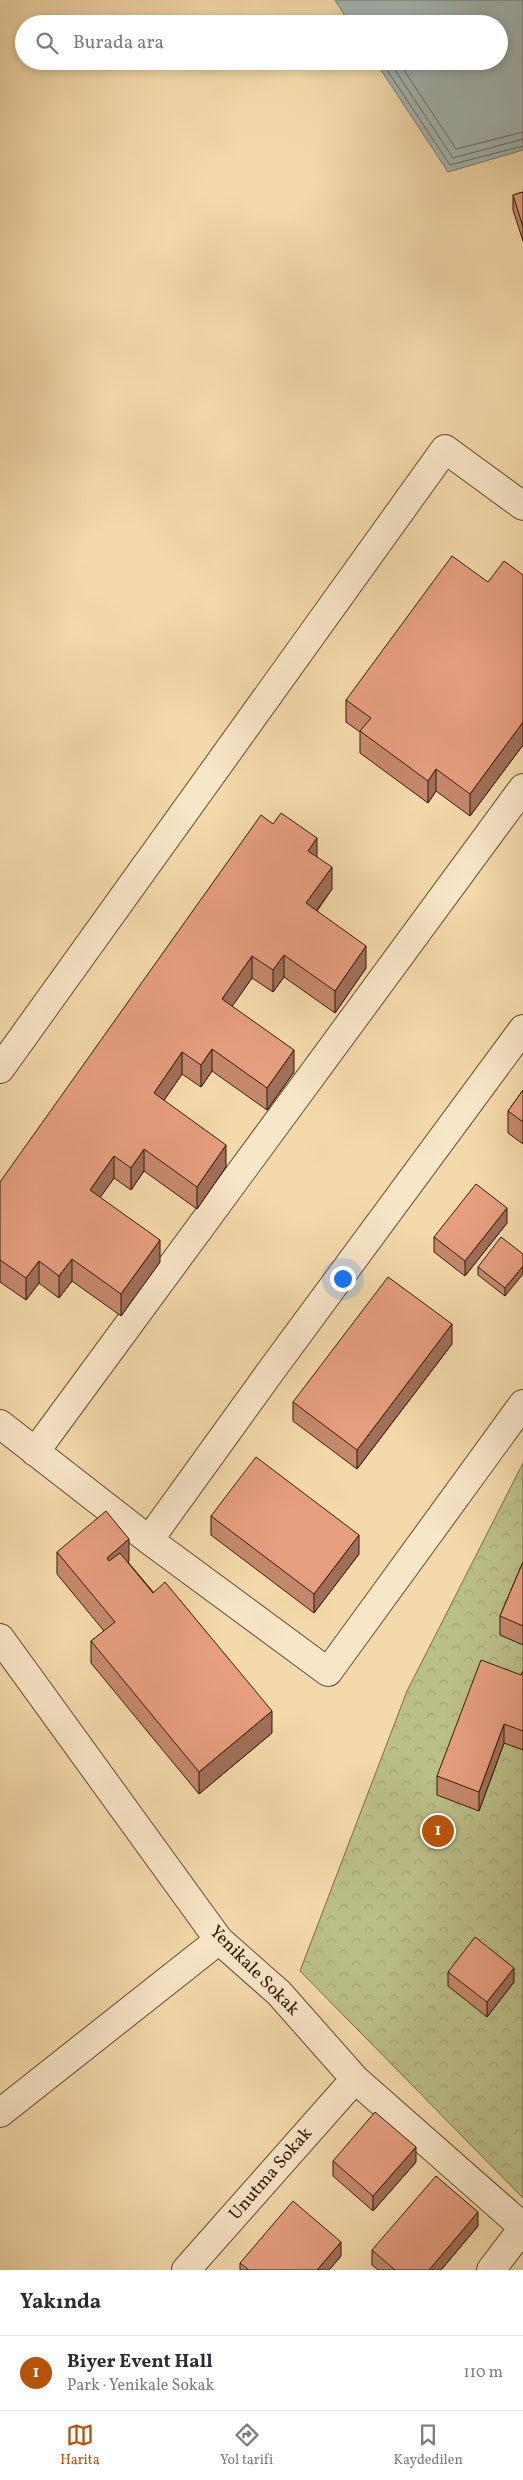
<!DOCTYPE html>
<html lang="tr">
<meta charset="utf-8">
<style>
:root{--surface:#fff;--page:#f7f7f7;--text:#2b2b33;--muted:#7c7c81;--line:#e1e1e2;--accent:#b45309}
body{margin:0;font-family:Vollkorn,serif;background:var(--page);color:var(--text)}
.you{position:absolute;left:342px;top:1278px;width:18px;height:18px;margin:-12px;border:4px solid #fff;border-radius:50%;background:#1a73e8;box-shadow:0 0 0 8px #1a73e833}
.badge{display:grid;place-items:center;width:32px;height:32px;border-radius:50%;background:var(--accent);color:#fff;font-size:16px;font-weight:700}
.pin{position:absolute;translate:-50% -50%;border:2px solid #fff;box-shadow:0 1px 5px #0006}
.list{margin:0;padding:0;list-style:none}
h2{display:flex;justify-content:space-between;align-items:center;height:65px;margin:0;padding:0 20px;font-size:21px}
h2 small{font-size:16px;font-weight:400;color:var(--muted)}
.list li{display:grid;grid-template-columns:32px 1fr auto;gap:15px;align-items:center;box-sizing:border-box;height:75px;padding:0 20px;border-top:1px solid var(--line)}
.list b{display:block;font-size:19px;white-space:nowrap}
.list p{margin:0;font-size:16px;white-space:nowrap;color:var(--muted)}
.list em{font-size:16px;font-style:normal;color:var(--muted)}
.icon{flex:none;width:28px;height:28px;fill:none;stroke:currentColor;stroke-width:2;stroke-linecap:round;stroke-linejoin:round}
.map{position:relative;flex:none;width:523px;height:2270px;overflow:hidden}
.search{position:absolute;background:var(--surface);box-shadow:0 2px 8px #0003;left:15px;right:15px;top:15px;height:55px;display:flex;align-items:center;gap:12px;box-sizing:border-box;padding:0 18px;border-radius:28px;color:var(--muted);font-size:19px}
.sheet{height:140px;background:var(--surface)}
nav{display:flex;justify-content:space-around;align-items:center;box-sizing:border-box;height:70px;border-top:1px solid var(--line);background:var(--surface);font-size:14px;color:var(--muted)}
nav a{display:grid;justify-items:center;gap:2px}
nav .on{color:var(--accent)}
.map>svg:first-child{display:block}
.park{fill:url(#park-crowns);stroke:#756e49}
.water{fill:#a2b7b5;stroke:#747971}
.lines{fill:none;stroke-linecap:round;stroke-linejoin:round}
.shore{stroke:#686a60;stroke-width:1}
.minor-casing{stroke:#604c32;stroke-width:30}
.minor{stroke:#f8e6c8;stroke-width:28}
.wall{fill:#c6886d;stroke:#2f1d0a}
.shaded-wall{fill:#a16f59;stroke:#2f1d0a}
.building{fill:#e69e7f;stroke:#2f1d0a}
.labels{text-anchor:middle;dominant-baseline:central;stroke-width:4;stroke-linejoin:round;paint-order:stroke}
.street-label{font-size:18px;fill:#2f1d0a;stroke:#f8e6c8}
</style>
<div class="map">
<svg width="523" height="2270" viewBox="0 0 523 2270">
<defs>
<pattern id="park-crowns" width="20" height="18" patternUnits="userSpaceOnUse" patternTransform="scale(1.25)"><rect width="20" height="18" fill="#bbbf88"/><path d="M2 6a3 3 0 1 1 6 0M12 15a3 3 0 1 1 6 0" fill="none" stroke="#a1a474"/></pattern>
</defs>
<rect width="100%" height="100%" fill="#f4d9aa"/>
<filter id="stains"><feTurbulence type="fractalNoise" baseFrequency=".004" numOctaves="4"/><feColorMatrix values="0 0 0 0 .2 0 0 0 0 .09 0 0 0 0 .02 0 0 0 .5 -.17"/></filter>
<radialGradient id="worn" r=".72"><stop offset=".6" stop-color="#630" stop-opacity="0"/><stop offset="1" stop-color="#630" stop-opacity=".3"/></radialGradient>
<path class="park" d="M523,1463V2198L300,1971L407,1691Z"/>
<path class="water" d="M335,0H523V150L448,172L375,61H499V24H350Z"/>
<g class="lines">
<path class="shore" d="M381,61L450,165L523,146
M389,61L453,158L523,139
M398,61L456,149L523,132"/>
<defs>
<path id="minor" d="M0,1069L445,449L523,506
M0,1424L149,1540L328,1672L523,1404
M35,1452L523,788
M149,1540L273,1368L523,1029
M0,1638L219,1940L279,1993L355,2079L523,2227
M0,2113L219,1940
M186,2270L355,2079
M491,2270L523,2228"/>
</defs>
<use href="#minor" class="minor-casing"/>
<use href="#minor" class="minor"/>
</g>
<path class="wall" d="M523,192V241L513,210V195Z
M523,575V745L470,816L436,791L428,803L360,753V732L346,722V700L488,582Z
M317,857L332,889L317,911L366,968L335,1013L284,977L273,992L252,978L232,1006L294,1072L267,1110L212,1071L201,1087L182,1074L164,1100L226,1167L197,1209L144,1171L131,1190L114,1178L100,1197L160,1262L121,1316L72,1281L59,1298L39,1283L26,1300L0,1282V1182Z
M523,1090V1144L508,1133V1111Z
M507,1223L465,1276L434,1252V1237Z
M523,1254L505,1296L478,1275V1267Z
M452,1344L357,1469L293,1421V1402Z
M211,1516L359,1554L314,1613L211,1535Z
M57,1552L129,1561L128,1562L272,1733L199,1794L91,1663V1641L104,1631L57,1574Z
M523,1562V1645L500,1635V1616Z
M523,1671V1750L504,1743L479,1811L437,1795V1776L521,1675Z
M448,1972L514,1982L487,2017L448,1986Z
M333,2161L416,2162L373,2211L333,2176Z
M478,2226L441,2270H378L372,2265V2250Z
M341,2256L329,2270H240V2263Z"/>
<path class="shaded-wall" d="M523,722V745L470,816V794Z
M436,769V791L428,803V781Z
M317,838V860L308,851Z
M332,867V889L306,925V903Z
M366,946V968L335,1013V991Z
M284,955V977L273,992V970Z
M252,956V978L222,1021V999Z
M212,1049V1071L201,1087V1065Z
M294,1050V1072L267,1110V1088Z
M182,1052V1074L154,1115V1093Z
M226,1145V1167L197,1209V1187Z
M144,1149V1171L131,1190V1168Z
M114,1156V1178L90,1212V1190Z
M507,1208V1223L465,1276V1261Z
M160,1240V1262L121,1316V1294Z
M72,1259V1281L59,1298V1276Z
M39,1261V1283L26,1300V1278Z
M523,1266V1274L505,1296V1288Z
M452,1324V1344L357,1469V1450Z
M359,1535V1554L314,1613V1594Z
M129,1539V1561L107,1580V1558Z
M272,1711V1733L199,1794V1772Z
M504,1724V1743L479,1811V1792Z
M514,1968V1982L487,2017V2002Z
M416,2147V2162L373,2211V2196Z
M478,2212V2226L441,2270H429Z
M341,2242V2256L329,2270H317Z"/>
<path class="building" d="M523,192V227L513,195Z
M452,556L488,582L504,561L523,575V722L470,794L436,769L428,781L360,731L371,718L346,700Z
M281,813L317,838L308,851L332,867L306,903L366,946L335,991L284,955L273,970L252,956L222,999L294,1050L267,1088L212,1049L201,1065L182,1052L154,1093L226,1145L197,1187L144,1149L131,1168L114,1156L90,1190L160,1240L121,1294L72,1259L59,1276L39,1261L26,1278L0,1260V1182L261,815L273,824Z
M523,1090V1122L508,1111Z
M476,1184L507,1208L465,1261L434,1237Z
M501,1237L523,1254V1266L505,1288L478,1267Z
M388,1277L452,1324L357,1450L293,1402Z
M256,1457L359,1535L314,1594L211,1516Z
M106,1511L129,1539L107,1558L109,1561L120,1553L153,1593L165,1582L272,1711L199,1772L91,1641L115,1622L57,1552Z
M523,1562V1626L500,1616Z
M481,1660L521,1675L523,1671V1731L504,1724L479,1792L437,1776Z
M475,1937L514,1968L487,2002L448,1972Z
M375,2112L416,2147L373,2196L333,2161Z
M436,2176L478,2212L429,2270H395L372,2250Z
M293,2201L341,2242L317,2270H249L240,2263Z"/>
<g class="labels">
<g class="street-label">
<text transform="translate(254 1971) rotate(45)">Yenikale Sokak</text>
<text transform="translate(271 2174) rotate(-49)">Unutma Sokak</text>
</g>
</g>
<rect width="100%" height="100%" filter="url(#stains)"/>
<rect width="100%" height="100%" fill="url(#worn)"/>
</svg>
<div class="you"></div>
<div class="pin badge" style="left:438px;top:1831px">1</div>
<div class="search"><svg class="icon" aria-label="search" viewBox="0 0 24 24"><circle cx="10" cy="10" r="6"/><path d="M15 15l6 6"/></svg>Burada ara</div>
</div>
<section class="sheet">
<h2>Yakında<small></small></h2>
<ul class="list">
<li><span class="badge">1</span><div><b>Biyer Event Hall</b><p>Park · Yenikale Sokak</p></div><em>110 m</em></li>
</ul>
</section>
<nav>
<a class="on"><svg class="icon" aria-label="map" viewBox="0 0 24 24"><path d="M3 6l6-2 6 2 6-2v14l-6 2-6-2-6 2zM9 4v14M15 6v14"/></svg>Harita</a>
<a><svg class="icon" aria-label="directions" viewBox="0 0 24 24"><path d="M12 3l9 9-9 9-9-9zM9 14v-3h6M13 9l2 2-2 2"/></svg>Yol tarifi</a>
<a><svg class="icon" aria-label="saved" viewBox="0 0 24 24"><path d="M7 4h10v16l-5-4-5 4z"/></svg>Kaydedilen</a>
</nav>
